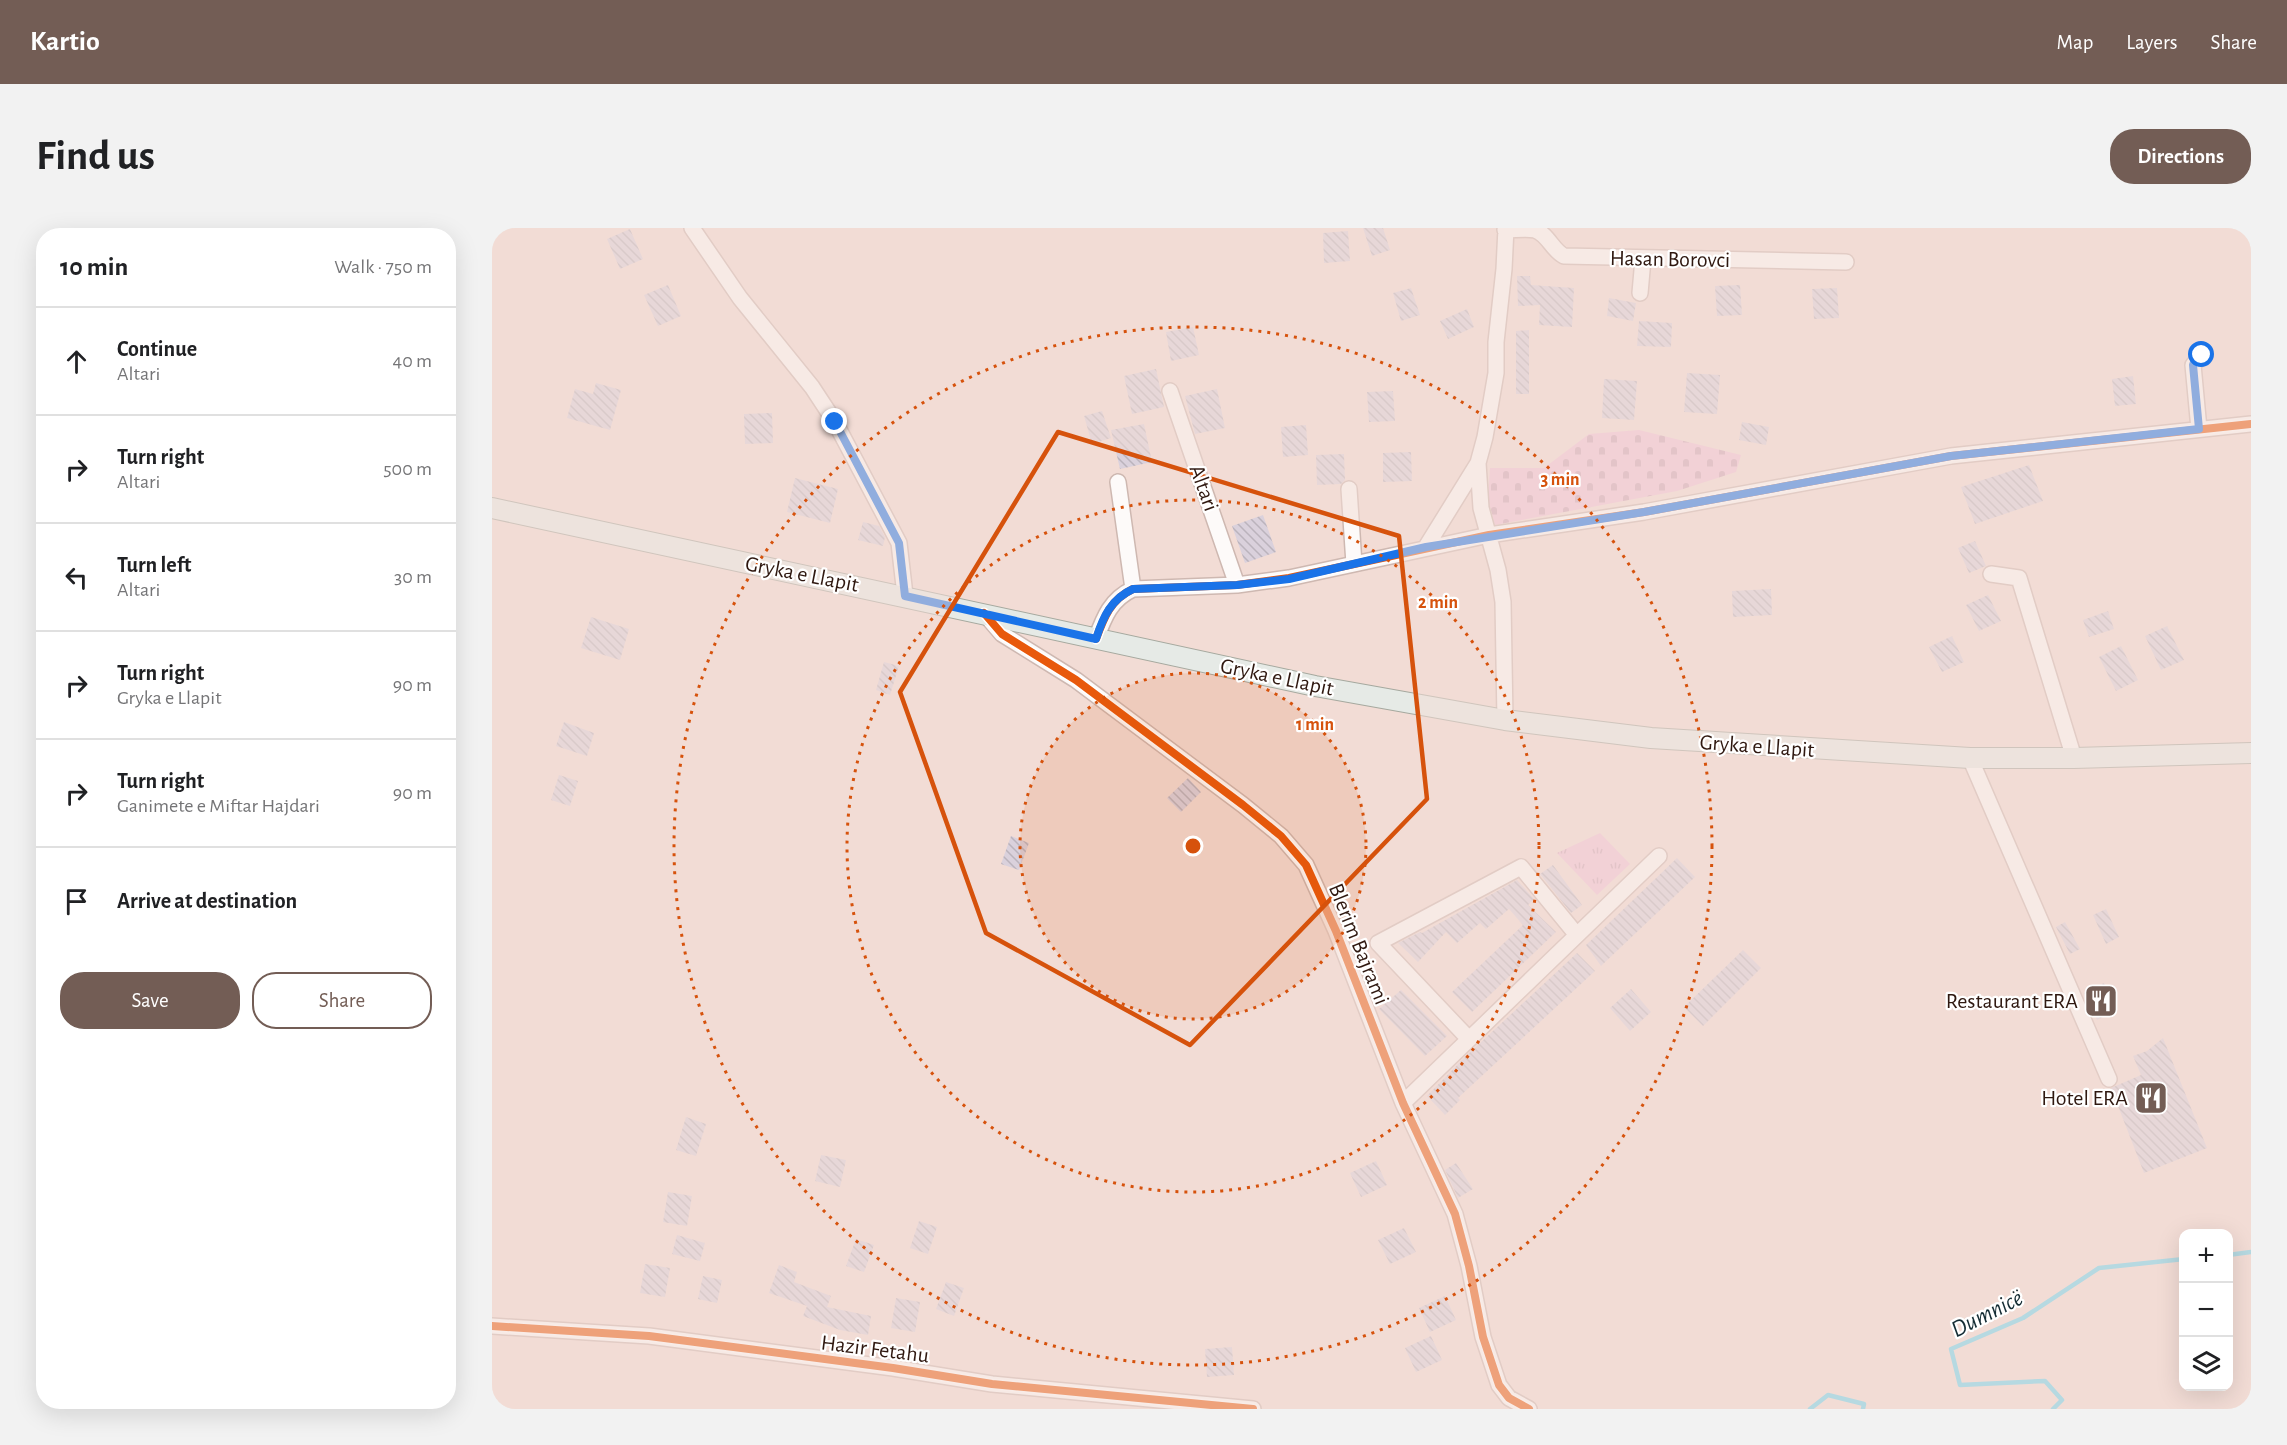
<!DOCTYPE html>
<meta charset="utf-8">
<style>
:root{--surface:#fff;--page:#f2f2f2;--text:#202124;--muted:#757577;--line:#e0e0e0;--accent:#735d55}
body{margin:0;font-family:"Alegreya Sans",sans-serif;background:var(--page);color:var(--text)}
.controls{position:absolute;right:18px;bottom:18px;display:grid;overflow:hidden;border-radius:12px;box-shadow:0 6px 24px #0002}
.controls button{width:54px;height:54px;display:grid;place-items:center;padding:0;border:0;border-bottom:2px solid var(--line);background:var(--surface);color:var(--text);font:30px sans-serif}
.stop{position:absolute;width:18px;height:18px;margin:-14px;border:4px solid #1a73e8;border-radius:50%;background:#fff}
.stop.end{background:#1a73e8;border-color:#fff;box-shadow:0 2px 6px #0008}
.list{margin:0;padding:0;list-style:none}
h2{display:flex;justify-content:space-between;align-items:center;height:78px;margin:0;padding:0 24px;font-size:26px}
h2 small{font-size:20px;font-weight:400;color:var(--muted)}
.list li{display:grid;grid-template-columns:39px 1fr auto;gap:18px;align-items:center;box-sizing:border-box;height:108px;padding:0 24px;border-top:2px solid var(--line)}
.list b{display:block;font-size:22px;white-space:nowrap}
.list p{margin:0;font-size:20px;white-space:nowrap;color:var(--muted)}
.list em{font-size:20px;font-style:normal;color:var(--muted)}
.actions{display:flex;gap:12px;padding:18px 24px}
.actions a{flex:1;padding:14px 0;border:2px solid var(--accent);border-radius:24px;text-align:center;font-size:21px;color:var(--accent)}
.actions .main{background:var(--accent);color:#fff}
.icon{flex:none;width:33px;height:33px;fill:none;stroke:currentColor;stroke-width:2;stroke-linecap:round;stroke-linejoin:round}
.map{position:relative;flex:none;width:1759px;height:1181px;overflow:hidden;border-radius:24px}
header{display:flex;align-items:center;gap:36px;box-sizing:border-box;height:84px;padding:0 30px;background:var(--accent);color:#fff}
header strong{font-size:28px}
nav{display:flex;gap:33px;margin-inline-start:auto;font-size:21px}
.intro{display:flex;align-items:center;justify-content:space-between;box-sizing:border-box;height:144px;padding:0 36px}
h1{margin:0;font-size:42px}
.button{padding:15px 27px;border-radius:24px;background:var(--accent);color:#fff;font-size:21px;font-weight:700}
main{display:flex;gap:36px;padding:0 36px}
aside{flex:1;background:var(--surface);border-radius:24px;box-shadow:0 6px 24px #0002}
.map>svg:first-child{display:block}
.cemetery{fill:url(#cemetery-stones)}
.park{fill:url(#park-tufts)}
.lines{fill:none;stroke-linecap:round;stroke-linejoin:round}
.stream{stroke:#6ed5ef;stroke-width:4.5}
.building{fill:url(#building-back-hatch)}
.minor-casing{stroke:#ceb8b1;stroke-width:18}
.major-casing{stroke:#a6a99f;stroke-width:22}
.minor{stroke:#fdfaf9;stroke-width:15}
.major{stroke:#e6eae6;stroke-width:20}
.cycleway-casing{stroke:#fff;stroke-width:11}
.cycleway{stroke:#e8590c;stroke-width:8}
.route{stroke:#1a73e8;stroke-width:8}
.marked{fill:none;stroke:#d6520c;stroke-width:4.5;stroke-linejoin:round}
.ring{fill:none;stroke:#d6520c;stroke-width:3;stroke-dasharray:3 6}
.labels{text-anchor:middle;dominant-baseline:central;stroke-width:4.5;stroke-linejoin:round;paint-order:stroke}
.street-label{font-size:22px;fill:#2f1810;stroke:#fff}
.poi-label{font-size:22px;fill:#2f1810;stroke:#fff;text-anchor:end}
.water-label{font-size:24px;font-style:italic;fill:#152d35;stroke:#fff}
.centre{fill:#d6520c;stroke:#fff;stroke-width:3}
.ring-label{font-size:18px;text-anchor:middle;font-weight:bold;fill:#d6520c;stroke:#fff;stroke-width:4.5;stroke-linejoin:round;paint-order:stroke}
</style>
<header>
<strong>Kartio</strong>
<nav><a>Map</a><a>Layers</a><a>Share</a></nav>
</header>
<div class="intro"><h1>Find us</h1><a class="button">Directions</a></div>
<main>
<aside>
<h2>10 min<small>Walk · 750 m</small></h2>
<ul class="list">
<li><svg class="icon" aria-label="ahead" viewBox="0 0 24 24"><path d="M12 20V5M6 11l6-6 6 6"/></svg><div><b>Continue</b><p>Altari</p></div><em>40 m</em></li>
<li><svg class="icon" aria-label="right" viewBox="0 0 24 24"><path d="M7 20v-9h11M14 6l5 5-5 5"/></svg><div><b>Turn right</b><p>Altari</p></div><em>500 m</em></li>
<li><svg class="icon" aria-label="left" viewBox="0 0 24 24"><path d="M17 20v-9H6M10 6l-5 5 5 5"/></svg><div><b>Turn left</b><p>Altari</p></div><em>30 m</em></li>
<li><svg class="icon" aria-label="right" viewBox="0 0 24 24"><path d="M7 20v-9h11M14 6l5 5-5 5"/></svg><div><b>Turn right</b><p>Gryka e Llapit</p></div><em>90 m</em></li>
<li><svg class="icon" aria-label="right" viewBox="0 0 24 24"><path d="M7 20v-9h11M14 6l5 5-5 5"/></svg><div><b>Turn right</b><p>Ganimete e Miftar Hajdari</p></div><em>90 m</em></li>
<li><svg class="icon" aria-label="arrive" viewBox="0 0 24 24"><path d="M6 21V4h12l-3 4 3 4H6"/></svg><div><b>Arrive at destination</b></div></li>
</ul>
<div class="actions"><a class="main">Save</a><a>Share</a></div>
</aside>
<div class="map">
<svg width="1759" height="1181" viewBox="0 0 1759 1181">
<defs>
<pattern id="cemetery-stones" width="16" height="16" patternUnits="userSpaceOnUse" patternTransform="scale(1.5)"><rect width="16" height="16" fill="#f2c3d8"/><path d="M2 7V4a2 2 0 0 1 4 0v3zM10 15v-3a2 2 0 0 1 4 0v3z" fill="#d0a7b8"/></pattern>
<pattern id="park-tufts" width="24" height="20" patternUnits="userSpaceOnUse" patternTransform="scale(1.5)"><rect width="24" height="20" fill="#f2c3d8"/><path d="M3 7l-1-3M5 7V3M7 7l1-3M15 17l-1-3M17 17v-4M19 17l1-3" fill="none" stroke="#d0a7b8"/></pattern>
<pattern id="building-back-hatch" width="6" height="6" patternUnits="userSpaceOnUse" patternTransform="scale(1.5)"><rect width="6" height="6" fill="#dad1dc"/><path d="M-1 5l2 2M0 0l6 6M5-1l2 2" fill="none" stroke="#bbb3bc"/></pattern>
</defs>
<rect width="100%" height="100%" fill="#f2dcd5"/>
<path class="cemetery" d="M1147,202L1249,227L1244,244L1185,263L1003,297L996,271L998,240H1052L1097,206Z"/>
<path class="park" d="M1108,605L1138,636L1105,667L1065,625Z"/>
<g class="lines">
<path class="stream" d="M1736,1027L1759,1024
M1318,1181L1336,1167L1372,1176L1371,1181
M1561,1181L1570,1172L1553,1153L1468,1157L1459,1121L1531,1090L1607,1040L1692,1031"/>
</g>
<path class="building" d="M871,0H891L898,22L880,28Z
M138,1L151,31L128,41L115,11Z
M856,3L858,33L832,35L831,5Z
M1025,48H1038L1039,57L1082,60L1080,99L1047,97L1048,77L1026,78Z
M176,57L189,88L166,98L152,67Z
M1248,57L1250,87L1225,88L1223,58Z
M919,60L928,87L909,93L901,65Z
M1345,60L1347,90L1322,91L1320,61Z
M1117,70L1144,75L1141,93L1115,88Z
M975,81L982,99L956,111L948,93Z
M1147,93L1180,95L1179,119L1145,118Z
M701,99L707,127L679,133L674,104Z
M1037,102V166H1024V103Z
M664,141L672,179L640,186L632,148Z
M1195,145L1228,147L1225,186L1192,184Z
M1641,148L1644,176L1623,178L1620,151Z
M1112,151L1145,153L1142,192L1110,190Z
M104,155L129,162L118,202L75,190L83,161L101,166Z
M725,161L733,200L703,206L693,168Z
M901,163L903,193L877,194L875,164Z
M610,183L619,210L600,216L592,188Z
M280,185L281,215L253,216L252,186Z
M1250,194L1277,199L1274,217L1247,212Z
M652,196L660,234L628,241L619,202Z
M814,197L816,227L791,229L789,199Z
M919,224L920,253L891,254V225Z
M852,226L853,252L849,256L825,257L824,227Z
M1537,237L1551,273L1483,296L1469,259Z
M303,250L346,261L338,295L295,284Z
M771,287L784,324L753,335L740,298Z
M371,294L387,298L393,309L391,318L366,312Z
M1483,313L1494,338L1477,345L1466,320Z
M1279,361L1280,387L1241,389L1240,363Z
M1496,367L1509,393L1487,403L1474,377Z
M1616,383L1622,401L1597,409L1591,392Z
M99,389L137,401L128,432L89,420Z
M1675,398L1692,432L1669,442L1653,408Z
M1460,408L1472,434L1450,444L1437,419Z
M1629,418L1646,452L1624,463L1607,429Z
M392,434L407,438L398,467L384,462Z
M72,494L102,505L95,528L64,518Z
M67,547L86,553L78,578L59,572Z
M696,550L709,564L689,584L675,570Z
M519,608L537,615L527,642L509,636Z
M1185,630L1203,649L1109,738L1094,717Z
M1061,637L1090,677L1079,685L1048,646Z
M1025,652L1042,671L1036,677L1064,704L980,784L960,764L1031,697L1017,681L994,701L988,695L965,715L954,704L926,734L906,715L928,704L930,705Z
M1614,681L1627,709L1614,716L1601,687Z
M1573,694L1588,721L1578,726L1564,699Z
M1251,722L1269,740L1211,798L1192,779Z
M1085,725L1103,743L966,870L968,872L953,887L935,868L973,829Z
M1612,755L1625,782L1605,792L1592,765Z
M1139,761L1159,784L1138,803L1118,780Z
M909,762L955,808L933,828L887,781Z
M1671,810L1715,920L1652,945L1619,860L1649,847L1641,828L1655,823Z
M194,889L214,896L204,928L184,922Z
M329,927L354,932L348,959L323,953Z
M884,933L895,957L869,969L858,945Z
M964,935L981,961L966,970L953,942Z
M176,964L200,968L195,998L171,994Z
M427,993L445,999L436,1026L418,1020Z
M912,1000L924,1024L898,1036L886,1012Z
M185,1007L213,1015L208,1033L180,1026Z
M364,1011L382,1017L372,1044L354,1038Z
M153,1036L178,1040L173,1069L148,1065Z
M287,1037L305,1044L302,1054L339,1068L335,1079L379,1088L376,1107L348,1102L311,1088L315,1078L277,1065Z
M211,1048L230,1052L225,1075L206,1071Z
M454,1054L472,1060L462,1088L444,1081Z
M953,1068L964,1092L938,1104L927,1080Z
M404,1070L428,1074L423,1104L399,1100Z
M939,1108L950,1132L924,1144L913,1120Z
M740,1119L742,1147L715,1149L713,1121Z"/>
<g class="lines">
<defs>
<path id="minor" d="M200,0L248,70L320,159L343,194L407,315L413,367
M1013,2C1023,2 1034,0 1043,2C1056,6 1060,22 1072,28L1354,34
M1148,65L1151,31
M678,163L745,357
M1707,201L1701,137L1710,127
M986,235L989,280L1006,342L1011,374L1013,492
M626,254L641,361
M857,261L862,336
M934,319L986,235L993,209L1004,145V114L1012,41L1014,0
M1499,346L1527,350L1582,530
M492,385L510,406L584,452L751,577L789,608L814,637L844,703L911,875L963,986L977,1038L991,1109L1007,1157L1017,1170L1037,1181
M604,411C612,389 619,371 641,361L745,357L797,350L997,307L1152,284L1459,228L1759,196
M1478,530L1617,851
M976,810L886,715L1029,639L1084,706
M911,875L1167,628
M0,1098L157,1108L401,1140L500,1156L761,1181"/>
<path id="major" d="M0,280L823,458L1013,492L1159,510L1478,530H1582L1759,525"/>
</defs>
<use href="#minor" class="minor-casing"/>
<use href="#major" class="major-casing"/>
<use href="#minor" class="minor"/>
<use href="#major" class="major"/>
<defs>
<path id="cycleway" d="M492,385L510,406L584,452L751,577L789,608L814,637L844,703L911,875L963,986L977,1038L991,1109L1007,1157L1017,1170L1037,1181
M604,411C612,389 619,371 641,361L745,357L797,350L997,307L1152,284L1459,228L1759,196
M0,1098L157,1108L401,1140L500,1156L761,1181"/>
</defs>
<use href="#cycleway" class="cycleway-casing"/>
<use href="#cycleway" class="cycleway"/>
</g>
<g class="lines">
<path class="route" d="M343,194L407,315L413,368L604,411C611,389 619,371 641,361L745,357L797,351L934,319L1152,284L1459,228L1707,201L1701,137L1703,131L1710,127"/>
</g>
<path d="M0 0H1759V1181H0ZM566,204L907,308L935,571L698,817L494,705L408,464Z" fill="#f2dcd5" fill-opacity=".55" fill-rule="evenodd"/>
<path class="marked" d="M566,204L907,308L935,571L698,817L494,705L408,464Z"/>
<circle cx="701" cy="618" r="173" fill="#d6520c" fill-opacity=".12"/>
<g class="ring">
<circle cx="701" cy="618" r="173"/>
<circle cx="701" cy="618" r="346"/>
<circle cx="701" cy="618" r="519"/>
</g>
<defs>
<symbol id="restaurant-square" viewBox="-11 -11 22 22"><rect x="-9" y="-9" width="18" height="18" rx="4" fill="#735d55" stroke="#fff"/><path d="M-5-6h1v4h1v-4h1v4h1v-4h1v5L-1.5 .5V6h-2V.5L-5-1ZM5-6V6H3V1.5H1.5Q1.5-4 5-6Z" fill="#fff"/></symbol>
</defs>
<g fill-rule="evenodd">
<use href="#restaurant-square" x="1590" y="754" width="38" height="38"/>
<use href="#restaurant-square" x="1640" y="851" width="38" height="38"/>
</g>
<g class="labels">
<g class="street-label">
<text transform="translate(1178 31) rotate(1)">Hasan Borovci</text>
<text transform="translate(712 260) rotate(70)">Altari</text>
<text transform="translate(310 346) rotate(11)">Gryka e Llapit</text>
<text transform="translate(785 449) rotate(12)">Gryka e Llapit</text>
<text transform="translate(1265 518) rotate(4)">Gryka e Llapit</text>
<text transform="translate(867 716) rotate(68)">Blerim Bajrami</text>
<text transform="translate(383 1121) rotate(7)">Hazir Fetahu</text>
</g>
<g class="poi-label">
<text x="1586" y="773">Restaurant ERA</text>
<text x="1636" y="870">Hotel ERA</text>
</g>
<g class="water-label">
<text transform="translate(1495 1086) rotate(-27)">Dumnicë</text>
</g>
</g>
<circle cx="701" cy="618" r="9" class="centre"/>
<g class="ring-label">
<text x="1068" y="257">3 min</text>
<text x="946" y="380">2 min</text>
<text x="823" y="502">1 min</text>
</g>
</svg>
<div class="controls">
<button>+</button>
<button>−</button>
<button><svg class="icon" aria-label="layers" viewBox="0 0 24 24"><path d="M12 4l9 5-9 5-9-5zM3 14l9 5 9-5"/></svg></button>
</div>
<div class="stop" style="left:1710px;top:127px"></div>
<div class="stop end" style="left:343px;top:194px"></div>
</div>
</main>
